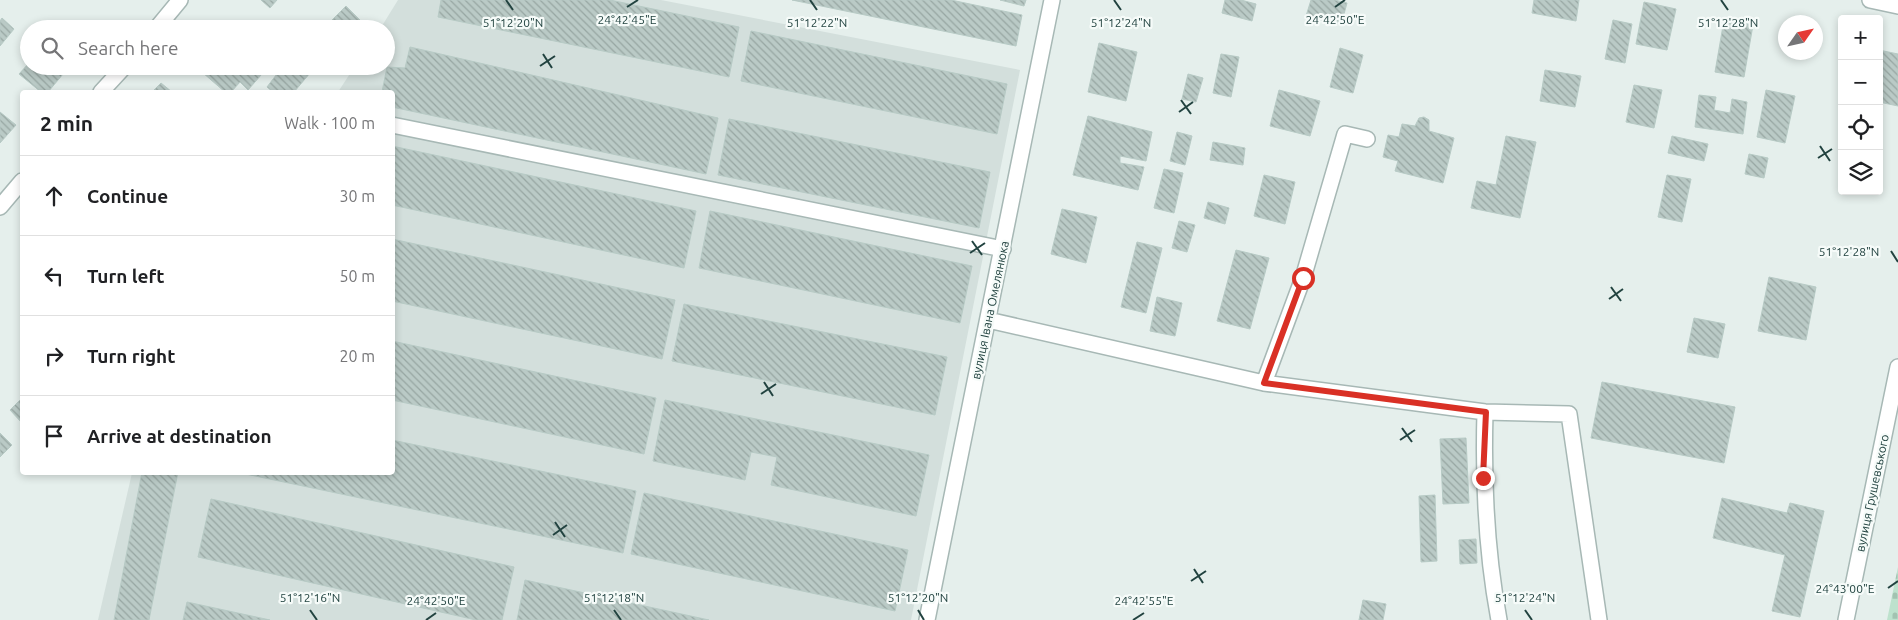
<!DOCTYPE html>
<meta charset="utf-8">
<style>
:root{--surface:#fff;--page:#f2f2f2;--text:#202124;--muted:#757577;--line:#e0e0e0}
body{margin:0;font-family:Ubuntu,sans-serif;background:var(--page);color:var(--text)}
.controls{position:absolute;right:15px;top:15px;display:grid;overflow:hidden;border-radius:5px;box-shadow:0 2px 8px #0003}
.controls button{width:45px;height:45px;display:grid;place-items:center;padding:0;border:0;border-bottom:1px solid var(--line);background:var(--surface);color:var(--text);font:25px sans-serif}
.compass{position:absolute;left:1778px;top:15px;width:45px;height:45px;border-radius:50%;background:var(--surface);box-shadow:0 2px 8px #0003;rotate:56deg}
.stop{position:absolute;width:15px;height:15px;margin:-11px;border:4px solid #d93025;border-radius:50%;background:#fff}
.stop.end{background:#d93025;border-color:#fff;box-shadow:0 1px 5px #0008}
.list{margin:0;padding:0;list-style:none}
h2{display:flex;justify-content:space-between;align-items:center;height:65px;margin:0;padding:0 20px;font-size:21px}
h2 small{font-size:16px;font-weight:400;color:var(--muted)}
.list li{display:grid;grid-template-columns:32px 1fr auto;gap:15px;align-items:center;box-sizing:border-box;height:80px;padding:0 20px;border-top:1px solid var(--line)}
.list b{display:block;font-size:19px;white-space:nowrap}
.list em{font-size:16px;font-style:normal;color:var(--muted)}
.icon{flex:none;width:28px;height:28px;fill:none;stroke:currentColor;stroke-width:2;stroke-linecap:round;stroke-linejoin:round}
.map{position:relative;flex:none;width:1898px;height:620px;overflow:hidden}
.search{position:absolute;background:var(--surface);box-shadow:0 2px 8px #0003;left:20px;top:20px;width:375px;height:55px;display:flex;align-items:center;gap:12px;box-sizing:border-box;padding:0 18px;border-radius:28px;color:var(--muted);font-size:19px}
.panel{position:absolute;background:var(--surface);box-shadow:0 2px 8px #0003;left:20px;top:90px;width:375px;height:385px;border-radius:5px}
.map>svg:first-child{display:block}
.built{fill:#d3dfdc}
.cemetery{fill:url(#cemetery-stones)}
.building{fill:url(#building-back-hatch);stroke:#b7cac5}
.lines{fill:none;stroke-linecap:round;stroke-linejoin:round}
.minor-casing{stroke:#a7b8b5;stroke-width:18}
.minor{stroke:#fff;stroke-width:15}
.route{stroke:#d93025;stroke-width:6}
.ticks{fill:none;stroke:#224340;stroke-width:2}
.labels{text-anchor:middle;dominant-baseline:central;stroke-width:4.5;stroke-linejoin:round;paint-order:stroke}
.street-label{font-size:12px;fill:#224340;stroke:#f6fbf9}
.ticks-label{font-size:12px;text-anchor:middle;fill:#224340;stroke:#f6fbf9;stroke-width:4.5;stroke-linejoin:round;paint-order:stroke}
</style>
<div class="map">
<svg width="1898" height="620" viewBox="0 0 1898 620">
<defs>
<pattern id="cemetery-stones" width="16" height="16" patternUnits="userSpaceOnUse" patternTransform="scale(1.25)"><rect width="16" height="16" fill="#bde2cd"/><path d="M2 7V4a2 2 0 0 1 4 0v3zM10 15v-3a2 2 0 0 1 4 0v3z" fill="#a2c3b1"/></pattern>
<pattern id="building-back-hatch" width="6" height="6" patternUnits="userSpaceOnUse" patternTransform="scale(1.25)"><rect width="6" height="6" fill="#bacac6"/><path d="M-1 5l2 2M0 0l6 6M5-1l2 2" fill="none" stroke="#97a6a2"/></pattern>
</defs>
<rect width="100%" height="100%" fill="#e5efec"/>
<path class="built" d="M398,0H661L1020,70L911,620H98L132,473L392,472V92H338L355,66H386V29H380Z"/>
<path class="cemetery" d="M1898,567V620H1887Z"/>
<path class="building" d="M261,0H277L270,8Z
M441,0H610L739,27L729,77L438,17Z
M792,0H951L1022,15L1016,46Z
M1000,0H1026L1024,6Z
M1225,0H1241L1256,4L1252,21L1222,13Z
M1311,0H1335L1347,3L1341,25L1306,16Z
M1534,0H1579L1576,21L1532,13Z
M1644,2L1676,9L1667,50L1636,44Z
M346,6L364,24L359,29H323Z
M2,18L14,29L0,46V21Z
M1613,20L1632,24L1625,63L1605,59Z
M1724,20L1753,25L1744,77L1715,72Z
M751,31L1007,84L997,134L741,81Z
M1099,43L1137,52L1126,101L1088,92Z
M410,47L718,118L706,174L392,107V92H382L387,67L405,68Z
M1340,48L1363,55L1353,93L1330,87Z
M1879,50L1898,54V106L1879,102Z
M1221,54L1239,57L1231,97L1213,93Z
M29,63V66L68,68L48,92H41L19,74Z
M195,66H268V67L248,90L240,82L231,92H225Z
M283,66H302L310,73L294,92H273L267,87Z
M1545,70L1581,76L1575,107L1540,101Z
M1188,74L1203,78L1196,102L1182,99Z
M161,83L172,92H152Z
M1634,85L1662,90L1654,128L1626,122Z
M1279,90L1320,101L1310,136L1270,126Z
M1766,90L1795,96L1785,143L1757,137Z
M1699,95L1716,97L1714,110L1730,113L1732,99L1747,102L1743,134L1695,127Z
M0,112L16,125L0,143Z
M1088,116L1152,132L1146,161L1120,156V163L1144,167L1138,190L1073,175Z
M1424,117L1429,120V131L1454,138L1443,183L1395,171L1398,161L1383,157L1388,135L1399,137L1402,124L1415,126L1419,118Z
M729,119L990,172L979,228L718,175Z
M1177,132L1192,136L1185,165L1170,161Z
M1506,136L1536,142L1520,218L1471,208L1477,181L1496,185Z
M1672,136L1708,144L1704,161L1668,153Z
M1213,142L1245,148L1243,165L1210,160Z
M392,146L696,211L684,268L392,205Z
M1749,154L1768,158L1764,178L1745,174Z
M1164,169L1183,173L1174,213L1154,208Z
M1264,175L1295,182L1285,224L1254,216Z
M1667,175L1691,179L1682,222L1658,217Z
M1208,202L1229,208L1225,224L1204,218Z
M1062,209L1097,217L1086,263L1051,254Z
M710,211L972,266L960,323L699,268Z
M1179,221L1195,225L1187,252L1172,248Z
M392,239L675,300L662,359L392,301Z
M1137,242L1162,248L1146,313L1121,307Z
M1236,250L1269,258L1250,329L1217,321Z
M1769,277L1816,287L1806,340L1758,331Z
M1157,297L1182,303L1175,336L1150,331Z
M684,304L947,357L935,415L672,361Z
M1694,318L1725,324L1718,358L1687,352Z
M392,341L656,398L644,454L392,400Z
M1602,382L1735,407L1724,463L1591,438Z
M22,398V423L10,410Z
M665,400L929,455L916,516L771,485L777,457L751,452L745,480L653,461Z
M0,433L12,445L0,457Z
M1466,438L1469,503L1443,504L1440,439Z
M392,440L636,491L623,553L236,472H392Z
M142,472H178L149,620H114Z
M644,493L908,550L895,611L631,554Z
M1435,495L1437,561L1421,562L1419,496Z
M1722,498L1787,513L1790,503L1824,511L1800,617L1772,611L1785,555L1713,538Z
M211,499L514,567L502,620H476L198,557Z
M1476,539L1477,563L1460,564L1459,540Z
M525,580L709,620H517Z
M1363,600L1386,604L1383,620H1359Z
M187,602L270,620H183Z"/>
<g class="lines">
<defs>
<path id="minor" d="M1870,0L1898,6
M156,29L180,0
M101,92L125,66
M392,125L1003,249
M0,207L22,181
M988,320L1264,383L1485,412L1569,414L1599,620
M1264,383L1303,278L1345,134L1367,139
M1485,412C1483,482 1486,551 1499,620
M927,620L1052,0
M1846,620L1898,367"/>
</defs>
<use href="#minor" class="minor-casing"/>
<use href="#minor" class="minor"/>
</g>
<g class="lines">
<path class="route" d="M1303,278L1264,383L1486,412L1483,478"/>
</g>
<path class="ticks" d="M506,0L513,10M810,0L817,10M1114,0L1121,10M1721,0L1728,10M627,7L638,0M1335,7L1345,0M543,54L552,68M540,66L555,56M1181,100L1191,114M1179,112L1193,102M1820,146L1830,161M1818,158L1832,149M972,241L982,255M1891,251L1898,262M970,253L985,243M1611,287L1621,301M1609,299L1623,289M764,382L773,396M761,394L776,384M1402,428L1412,442M1400,440L1415,430M555,522L565,537M553,535L567,525M1194,569L1203,583M1191,581L1206,571M1888,588L1898,581M310,610L317,620M614,610L621,620M918,610L924,620M1525,610L1532,620M426,620L436,613M1133,620L1144,613"/>
<g class="labels">
<g class="street-label">
<text transform="translate(990 310) rotate(-78)">вулиця Івана Омелянюка</text>
<text transform="translate(1872 493) rotate(-78)">вулиця Грушевського</text>
</g>
</g>
<g class="ticks-label">
<text x="627" y="24">24°42'45"E</text>
<text x="1335" y="24">24°42'50"E</text>
<text x="513" y="27">51°12'20"N</text>
<text x="817" y="27">51°12'22"N</text>
<text x="1121" y="27">51°12'24"N</text>
<text x="1728" y="27">51°12'28"N</text>
<text x="1849" y="256">51°12'28"N</text>
<text x="1845" y="593">24°43'00"E</text>
<text x="310" y="602">51°12'16"N</text>
<text x="614" y="602">51°12'18"N</text>
<text x="918" y="602">51°12'20"N</text>
<text x="1525" y="602">51°12'24"N</text>
<text x="436" y="605">24°42'50"E</text>
<text x="1144" y="605">24°42'55"E</text>
</g>
</svg>
<div class="controls">
<button>+</button>
<button>−</button>
<button><svg class="icon" aria-label="locate" viewBox="0 0 24 24"><circle cx="12" cy="12" r="6"/><path d="M12 2v4M12 18v4M2 12h4M18 12h4"/></svg></button>
<button><svg class="icon" aria-label="layers" viewBox="0 0 24 24"><path d="M12 4l9 5-9 5-9-5zM3 14l9 5 9-5"/></svg></button>
</div>
<svg class="compass" viewBox="-18 -18 36 36"><path d="M0-13l5 13h-10z" fill="#e53935"/><path d="M0 13l5-13h-10z" fill="#757577"/></svg>
<div class="stop" style="left:1303px;top:278px"></div>
<div class="stop end" style="left:1483px;top:478px"></div>
<div class="search"><svg class="icon" aria-label="search" viewBox="0 0 24 24"><circle cx="10" cy="10" r="6"/><path d="M15 15l6 6"/></svg>Search here</div>
<section class="panel">
<h2>2 min<small>Walk · 100 m</small></h2>
<ul class="list">
<li><svg class="icon" aria-label="ahead" viewBox="0 0 24 24"><path d="M12 20V5M6 11l6-6 6 6"/></svg><div><b>Continue</b></div><em>30 m</em></li>
<li><svg class="icon" aria-label="left" viewBox="0 0 24 24"><path d="M17 20v-9H6M10 6l-5 5 5 5"/></svg><div><b>Turn left</b></div><em>50 m</em></li>
<li><svg class="icon" aria-label="right" viewBox="0 0 24 24"><path d="M7 20v-9h11M14 6l5 5-5 5"/></svg><div><b>Turn right</b></div><em>20 m</em></li>
<li><svg class="icon" aria-label="arrive" viewBox="0 0 24 24"><path d="M6 21V4h12l-3 4 3 4H6"/></svg><div><b>Arrive at destination</b></div></li>
</ul>
</section>
</div>
